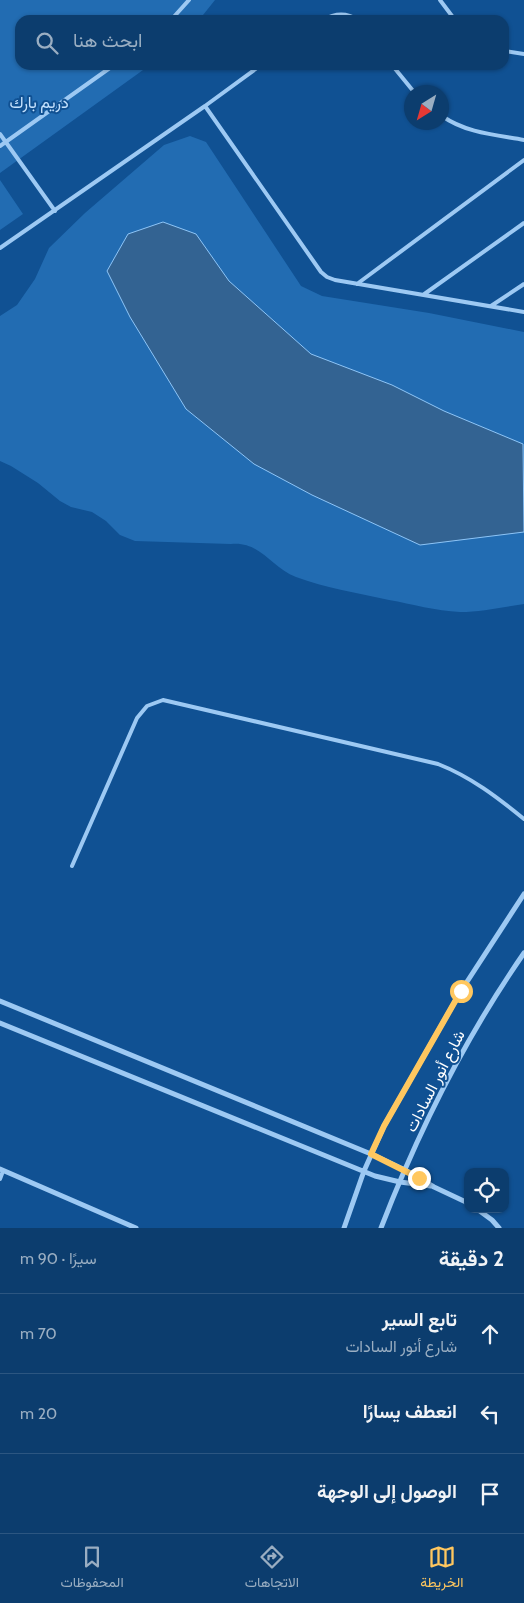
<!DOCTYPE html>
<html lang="ar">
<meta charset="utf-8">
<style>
:root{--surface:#0c3d6e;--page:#154473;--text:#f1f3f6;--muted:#9aaec2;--line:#2c5681;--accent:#ffc75f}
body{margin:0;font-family:Cabin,Vazirmatn,sans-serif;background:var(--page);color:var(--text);direction:rtl}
.controls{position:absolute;right:15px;bottom:15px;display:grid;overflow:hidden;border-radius:10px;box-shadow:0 1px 4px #0004}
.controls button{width:45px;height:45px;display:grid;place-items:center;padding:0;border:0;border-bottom:1px solid var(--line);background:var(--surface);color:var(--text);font:25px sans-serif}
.compass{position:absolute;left:404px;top:85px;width:45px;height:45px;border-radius:50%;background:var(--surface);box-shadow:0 1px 4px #0004;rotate:217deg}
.stop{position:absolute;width:15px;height:15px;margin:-11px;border:4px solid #ffc75f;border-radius:50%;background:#fff}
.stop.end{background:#ffc75f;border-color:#fff;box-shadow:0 1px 5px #0008}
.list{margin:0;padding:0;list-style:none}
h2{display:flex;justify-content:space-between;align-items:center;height:65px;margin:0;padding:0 20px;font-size:21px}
h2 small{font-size:16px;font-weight:400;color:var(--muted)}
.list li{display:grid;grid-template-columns:32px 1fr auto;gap:15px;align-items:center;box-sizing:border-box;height:80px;padding:0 20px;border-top:1px solid var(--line)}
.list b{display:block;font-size:19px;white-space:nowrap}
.list p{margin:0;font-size:16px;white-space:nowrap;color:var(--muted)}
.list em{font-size:16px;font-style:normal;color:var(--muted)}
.icon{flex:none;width:28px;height:28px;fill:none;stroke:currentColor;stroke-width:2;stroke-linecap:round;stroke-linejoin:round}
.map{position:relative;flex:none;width:524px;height:1228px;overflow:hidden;direction:ltr}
.search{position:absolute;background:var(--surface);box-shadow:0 1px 4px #0004;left:15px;right:15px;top:15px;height:55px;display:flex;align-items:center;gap:12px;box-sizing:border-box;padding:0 18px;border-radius:15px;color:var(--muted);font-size:19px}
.sheet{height:305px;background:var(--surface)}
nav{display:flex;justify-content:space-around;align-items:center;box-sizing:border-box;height:70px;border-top:1px solid var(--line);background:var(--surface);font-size:14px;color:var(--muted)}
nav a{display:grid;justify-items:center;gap:2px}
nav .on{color:var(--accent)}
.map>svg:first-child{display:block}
.green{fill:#226cb2}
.water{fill:#336392;stroke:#8ec5f7}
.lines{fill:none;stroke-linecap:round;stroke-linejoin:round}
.service{stroke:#9dc9f3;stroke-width:4}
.minor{stroke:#9dc9f3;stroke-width:5}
.route{stroke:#ffc75f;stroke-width:6}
.labels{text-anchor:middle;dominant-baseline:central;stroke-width:4;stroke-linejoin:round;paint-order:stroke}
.park-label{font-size:16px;fill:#c5e2fe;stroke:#105193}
.street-label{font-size:16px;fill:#fff;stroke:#105193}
</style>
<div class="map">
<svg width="524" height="1228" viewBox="0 0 524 1228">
<rect width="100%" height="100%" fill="#105193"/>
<path class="green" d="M0,0H215L199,20H20V65H150L0,173Z
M190,136L206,142L301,286L322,296L429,313L524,332V604C503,607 481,612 460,612C436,611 412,604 389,600C358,593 325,588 296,577C271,568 261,541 231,544L135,541L120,535L106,521L92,512L71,507L60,501L38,483L11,466L0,461V316L17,305L35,279L49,248L85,213L164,145Z
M0,180L23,214L0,230Z"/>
<path class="water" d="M163,222L196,234L229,281L311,354L392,385L444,411L523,444L524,532L420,545L312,495L254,464L186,409L130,317L107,271L128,234Z"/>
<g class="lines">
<path class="service" d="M440,0L455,20
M171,20L189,0
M323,20C335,13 346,12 358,20
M504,51L524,54
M392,65L414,92
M205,106L321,272L327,277L335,280L524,312
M442,116C466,133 496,135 524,140
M0,134L55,211
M0,146L114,65
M0,248L205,106L261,65
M357,284L524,160
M423,295L524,223
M491,306L524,284
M72,866L137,718L147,706L163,700L438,764C471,777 497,797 524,819
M0,1179L3,1171"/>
<path class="minor" d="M0,1001L371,1154L405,1170L434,1187L468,1203
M0,1023L375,1176L400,1182L431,1186
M0,1169L136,1228
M477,1209L492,1220L499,1228
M344,1228L364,1171L384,1126L461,991L524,894
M381,1228C418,1132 465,1038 524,953"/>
</g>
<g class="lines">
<path class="route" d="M419,1178L371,1154L384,1126L461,991"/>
</g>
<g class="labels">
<g class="park-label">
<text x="39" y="102">دريم بارك</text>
</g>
<g class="street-label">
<text transform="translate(435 1081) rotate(-63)">شارع أنور السادات</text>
</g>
</g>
</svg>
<div class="controls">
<button><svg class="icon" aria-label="locate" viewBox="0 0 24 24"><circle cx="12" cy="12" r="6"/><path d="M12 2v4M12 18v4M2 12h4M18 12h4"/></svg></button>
</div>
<svg class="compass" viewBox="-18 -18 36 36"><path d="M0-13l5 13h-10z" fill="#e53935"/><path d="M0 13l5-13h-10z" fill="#9aaec2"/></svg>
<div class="stop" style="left:461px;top:991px"></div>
<div class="stop end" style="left:419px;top:1178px"></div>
<div class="search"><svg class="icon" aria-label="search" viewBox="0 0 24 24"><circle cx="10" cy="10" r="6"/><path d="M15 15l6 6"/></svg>ابحث هنا</div>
</div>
<section class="sheet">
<h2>2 دقيقة<small>سيرًا · 90 m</small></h2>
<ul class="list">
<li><svg class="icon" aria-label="ahead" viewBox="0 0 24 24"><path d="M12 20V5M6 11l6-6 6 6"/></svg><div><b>تابع السير</b><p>شارع أنور السادات</p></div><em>70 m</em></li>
<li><svg class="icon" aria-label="left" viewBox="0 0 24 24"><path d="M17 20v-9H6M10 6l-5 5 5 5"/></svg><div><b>انعطف يسارًا</b></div><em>20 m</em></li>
<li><svg class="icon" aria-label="arrive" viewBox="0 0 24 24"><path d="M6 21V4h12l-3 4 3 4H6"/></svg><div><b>الوصول إلى الوجهة</b></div></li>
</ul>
</section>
<nav>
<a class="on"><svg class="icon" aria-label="map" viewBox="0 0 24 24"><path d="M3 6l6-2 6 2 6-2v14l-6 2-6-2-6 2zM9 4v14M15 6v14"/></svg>الخريطة</a>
<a><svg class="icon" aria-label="directions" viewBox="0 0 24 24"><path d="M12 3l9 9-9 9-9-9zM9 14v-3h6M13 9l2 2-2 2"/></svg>الاتجاهات</a>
<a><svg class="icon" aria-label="saved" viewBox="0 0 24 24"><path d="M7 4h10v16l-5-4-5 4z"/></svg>المحفوظات</a>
</nav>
